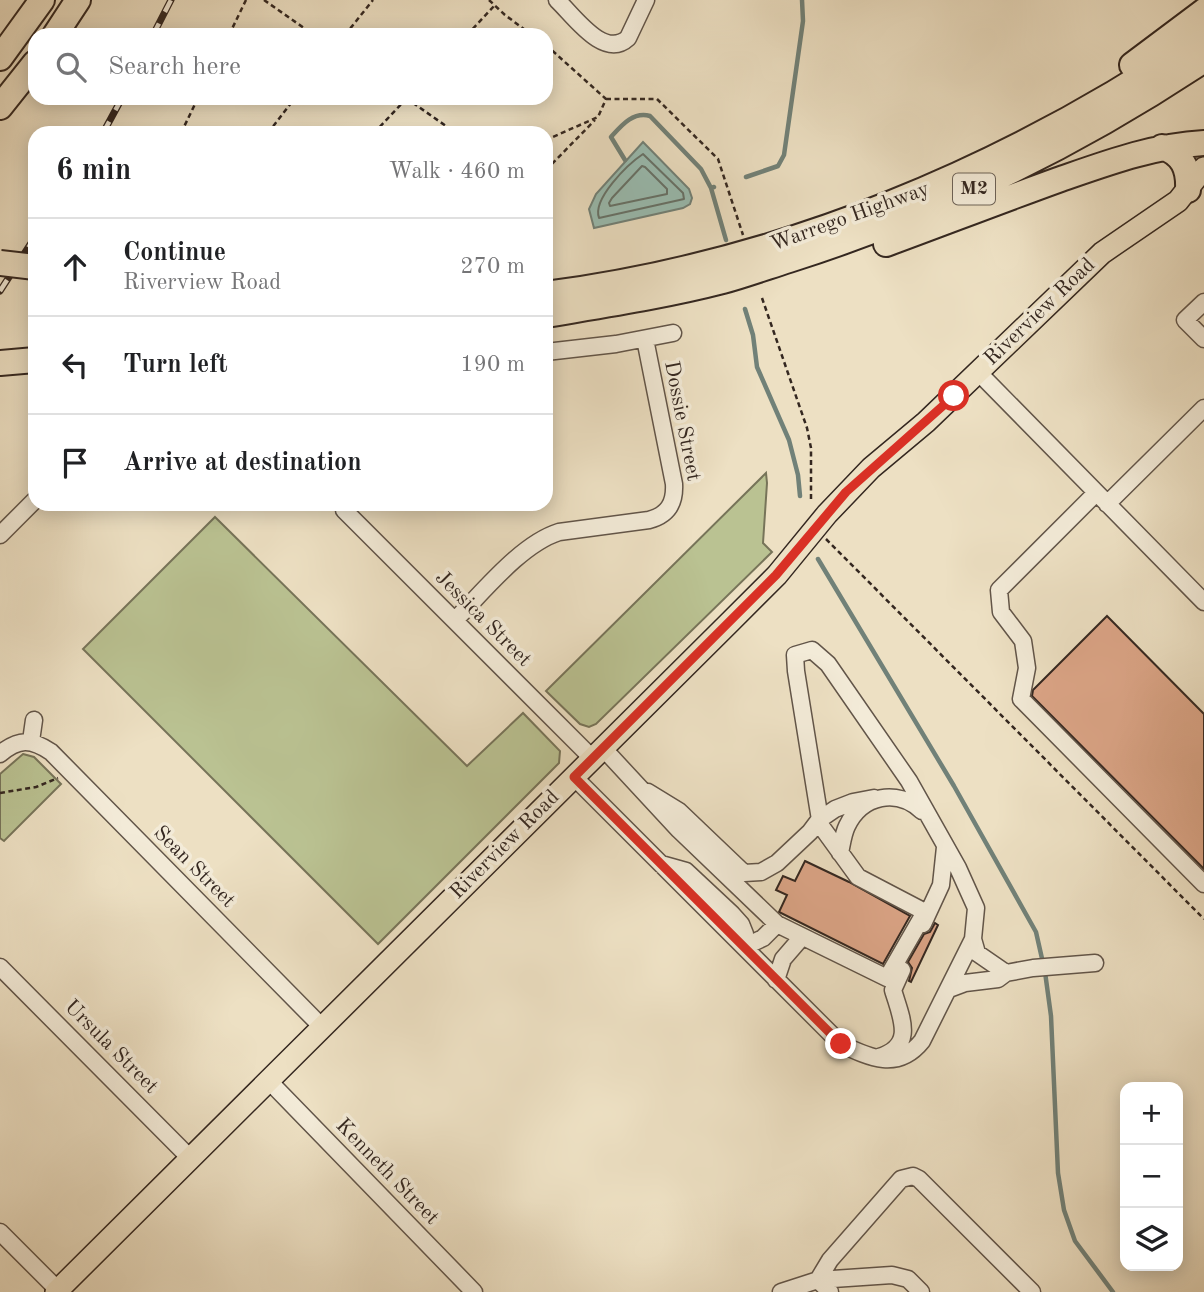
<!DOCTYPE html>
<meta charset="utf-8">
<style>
:root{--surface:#fff;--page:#f2f2f2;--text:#202124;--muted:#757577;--line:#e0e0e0}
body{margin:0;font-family:"Old Standard TT",serif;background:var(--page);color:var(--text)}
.controls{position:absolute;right:21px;bottom:21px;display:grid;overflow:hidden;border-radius:14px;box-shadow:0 4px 18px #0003}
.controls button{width:63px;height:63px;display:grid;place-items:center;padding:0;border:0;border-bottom:2px solid var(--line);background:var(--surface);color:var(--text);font:35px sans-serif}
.stop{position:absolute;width:21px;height:21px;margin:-16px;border:5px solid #d93025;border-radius:50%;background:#fff}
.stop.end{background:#d93025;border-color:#fff;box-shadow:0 2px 7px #0008}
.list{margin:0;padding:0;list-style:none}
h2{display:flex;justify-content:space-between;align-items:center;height:91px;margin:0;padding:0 28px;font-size:30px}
h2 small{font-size:23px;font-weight:400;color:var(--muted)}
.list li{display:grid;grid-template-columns:46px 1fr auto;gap:21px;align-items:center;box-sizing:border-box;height:98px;padding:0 28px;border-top:2px solid var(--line)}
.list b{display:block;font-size:26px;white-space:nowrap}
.list p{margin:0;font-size:23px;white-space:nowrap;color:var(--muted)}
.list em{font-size:23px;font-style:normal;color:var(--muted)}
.icon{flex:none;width:38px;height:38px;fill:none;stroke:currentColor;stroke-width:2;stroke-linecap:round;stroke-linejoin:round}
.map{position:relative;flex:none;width:1204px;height:1292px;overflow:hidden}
.search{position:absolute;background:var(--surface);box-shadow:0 4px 18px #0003;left:28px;top:28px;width:525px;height:77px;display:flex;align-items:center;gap:18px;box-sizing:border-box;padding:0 24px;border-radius:21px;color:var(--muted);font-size:26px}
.panel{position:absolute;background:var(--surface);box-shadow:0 4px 18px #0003;left:28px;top:126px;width:525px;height:385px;border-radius:21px}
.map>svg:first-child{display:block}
.green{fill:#bac292;stroke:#777459;stroke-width:2}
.water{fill:#99bdb2;stroke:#718178;stroke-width:2}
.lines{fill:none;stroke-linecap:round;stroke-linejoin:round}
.shore{stroke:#667269;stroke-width:2}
.stream{stroke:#718178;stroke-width:4.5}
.building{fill:#dca587;stroke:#342720;stroke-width:2}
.minor-casing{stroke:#625549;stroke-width:19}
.major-casing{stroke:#342720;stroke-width:24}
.highway-casing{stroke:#342720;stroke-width:28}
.path{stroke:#342720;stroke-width:2.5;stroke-dasharray:5 3.5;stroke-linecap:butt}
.minor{stroke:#f3ebd8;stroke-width:16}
.major{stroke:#ede0c3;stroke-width:21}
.highway{stroke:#ede0c3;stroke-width:24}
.rail-casing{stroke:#342720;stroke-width:7}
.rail{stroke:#f3ebd8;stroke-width:4.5;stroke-dasharray:13;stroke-linecap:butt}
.highway-bridge-casing{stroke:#342720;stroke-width:28;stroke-linecap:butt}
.highway-bridge{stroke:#ede0c3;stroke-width:24}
.route{stroke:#d93025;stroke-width:9}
.labels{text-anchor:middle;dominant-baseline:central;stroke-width:7;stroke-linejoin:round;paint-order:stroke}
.shield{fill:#f3ebd8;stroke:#6d6257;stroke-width:2}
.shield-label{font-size:19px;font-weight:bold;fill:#342720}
.street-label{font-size:21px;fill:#342720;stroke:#f3ebd8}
</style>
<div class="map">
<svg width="1204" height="1292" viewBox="0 0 1204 1292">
<rect width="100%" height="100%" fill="#ede0c3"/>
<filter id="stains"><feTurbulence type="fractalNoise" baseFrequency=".00286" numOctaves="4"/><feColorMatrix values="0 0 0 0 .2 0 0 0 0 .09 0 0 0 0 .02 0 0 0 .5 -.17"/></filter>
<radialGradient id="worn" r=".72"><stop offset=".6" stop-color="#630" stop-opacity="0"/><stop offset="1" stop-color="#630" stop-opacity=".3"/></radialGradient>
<path class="green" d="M766,473L767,483L763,543L772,552L596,724L589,727L580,724L546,691Z
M215,517L467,766L523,713L560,751L559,763L378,944L83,649Z
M23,754L34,757L61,784L4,841L0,838V774Z"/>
<path class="water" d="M643,142L689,189L692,198L690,204L683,208L594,228L589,209L596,194Z"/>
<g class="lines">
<path class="shore" d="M643,154L683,193L684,199L599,218C592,199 628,164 643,154Z
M642,166L645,167L667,189V194L610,206L609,203L612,198Z"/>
<path class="stream" d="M625,160L611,137C621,126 633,111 650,116L701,169L711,188
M746,177L778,166L784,155L803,21L802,0
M714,187L711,188L726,240
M745,309L753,335L757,367L789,440L798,475L800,496
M818,559L954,786L1036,932L1043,963
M1045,972L1051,1016L1058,1173L1064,1210L1075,1241L1113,1292"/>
</g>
<path class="building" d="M1107,616L1204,714V869L1032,696L1033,690Z
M805,861L849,882L910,916L883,964L779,912L787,895L776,890L783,876L795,881Z
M935,923L938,925L911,982L909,981L912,968L908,962L924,934L930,932Z"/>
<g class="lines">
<defs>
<path id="minor" d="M557,0C574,16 604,60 628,38L646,0
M1204,302L1185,320L1204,339
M546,352L616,344L673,333
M978,372L1204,602
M1096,493L999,590L1001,612L1023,641L1027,668L1021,699L1204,884
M1107,504L1204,408
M344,510L592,758
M0,535L35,500
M455,620C483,592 521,544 559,532L649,520C668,515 675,503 674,484L645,339
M31,741L34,720
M0,754C19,738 31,739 51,752L323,1028
M574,777L841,1044C870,1058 898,1071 922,1041L973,939L976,908L958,868L909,781L828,664L812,650L795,655L796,671L821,826L858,877L925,912L887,978L777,924L679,830L603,748
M648,792L679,811L744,873L761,872L777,863L810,832L819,820L835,809L853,802L874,798
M840,853C842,844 843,834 847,826C862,795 897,788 922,811
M661,864L686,871L732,914L741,924L745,934L744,947L763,938L777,924
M923,924L941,885L945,847
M973,939L977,953L1006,973
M0,967L191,1159
M776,980L783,959L802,937
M949,989L965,983L998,979L1006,973L1033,968L1095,963
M879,1057C916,1046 901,1017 893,990L902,970
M269,1081L474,1292
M0,1232L58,1290
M781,1292L818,1280L892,1275L908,1279L921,1292
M830,1292L818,1280L830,1260L901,1179L913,1176L919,1179L1032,1292"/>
<path id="major" d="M56,1292L730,622L777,575L827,514L871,468L926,422L1102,253L1178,201L1204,168"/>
<path id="highway" d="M55,35L78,0
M0,58L42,0
M1132,65L1204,11
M0,107L35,63
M1162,147C1183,154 1189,169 1188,190
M886,244C943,223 1000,201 1058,180C1107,163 1152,146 1204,143
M546,294C784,263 1006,170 1204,36
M546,315C605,305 665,296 723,281C745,275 767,267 789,260C937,213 1075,146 1204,60
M0,363L35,360"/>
</defs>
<use href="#minor" class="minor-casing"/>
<use href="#major" class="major-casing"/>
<use href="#highway" class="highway-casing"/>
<path class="path" d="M264,0L314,35
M489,0L505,15L532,35
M229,35L246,0
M345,35L373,0
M467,35L495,5
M546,45L606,99L598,117L546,140
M406,98L456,133
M606,99H657L718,159L743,235
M181,133L198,98
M268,133L295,98
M374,133L407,98
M546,170L595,120
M762,298L807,428L811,448V499
M826,539L1204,919
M0,793L36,787L58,778"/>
<use href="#minor" class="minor"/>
<use href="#major" class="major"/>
<use href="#highway" class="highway"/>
<defs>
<path id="rail" d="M153,35L171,0
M103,133L122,98
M0,291L35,237"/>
</defs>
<use href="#rail" class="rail-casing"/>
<use href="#rail" class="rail"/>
<defs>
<path id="highway-bridge" d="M0,263L35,267"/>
</defs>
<use href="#highway-bridge" class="highway-bridge-casing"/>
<use href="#highway-bridge" class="highway-bridge"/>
</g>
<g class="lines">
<path class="route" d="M841,1044L574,777L776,575L846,492L954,396"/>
</g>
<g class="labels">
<rect class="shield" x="953" y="173.5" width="42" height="31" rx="5"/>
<g class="shield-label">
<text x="974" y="189">M2</text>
</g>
<g class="street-label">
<text transform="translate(850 217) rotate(-20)">Warrego Highway</text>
<text transform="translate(1040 312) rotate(-44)">Riverview Road</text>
<text transform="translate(682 421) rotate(79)">Dossie Street</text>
<text transform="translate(483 619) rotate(45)">Jessica Street</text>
<text transform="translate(505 845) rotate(-45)">Riverview Road</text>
<text transform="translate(194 867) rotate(45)">Sean Street</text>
<text transform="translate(111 1047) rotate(45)">Ursula Street</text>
<text transform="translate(387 1172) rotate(46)">Kenneth Street</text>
</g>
</g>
<rect width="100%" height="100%" filter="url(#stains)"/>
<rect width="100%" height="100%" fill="url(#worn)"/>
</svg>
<div class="controls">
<button>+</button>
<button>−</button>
<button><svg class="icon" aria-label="layers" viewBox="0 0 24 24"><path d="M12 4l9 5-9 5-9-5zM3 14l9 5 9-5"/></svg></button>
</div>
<div class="stop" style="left:954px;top:396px"></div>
<div class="stop end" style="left:841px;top:1044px"></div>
<div class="search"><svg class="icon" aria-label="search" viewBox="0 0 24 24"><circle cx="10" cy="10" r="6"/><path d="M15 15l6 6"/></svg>Search here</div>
<section class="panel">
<h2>6 min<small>Walk · 460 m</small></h2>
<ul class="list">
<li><svg class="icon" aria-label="ahead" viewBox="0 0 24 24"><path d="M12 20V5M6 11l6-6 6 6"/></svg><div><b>Continue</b><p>Riverview Road</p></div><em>270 m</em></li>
<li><svg class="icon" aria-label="left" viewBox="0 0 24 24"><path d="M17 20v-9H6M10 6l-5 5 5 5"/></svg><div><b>Turn left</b></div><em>190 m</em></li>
<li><svg class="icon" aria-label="arrive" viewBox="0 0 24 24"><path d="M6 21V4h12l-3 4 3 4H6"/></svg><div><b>Arrive at destination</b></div></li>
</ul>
</section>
</div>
